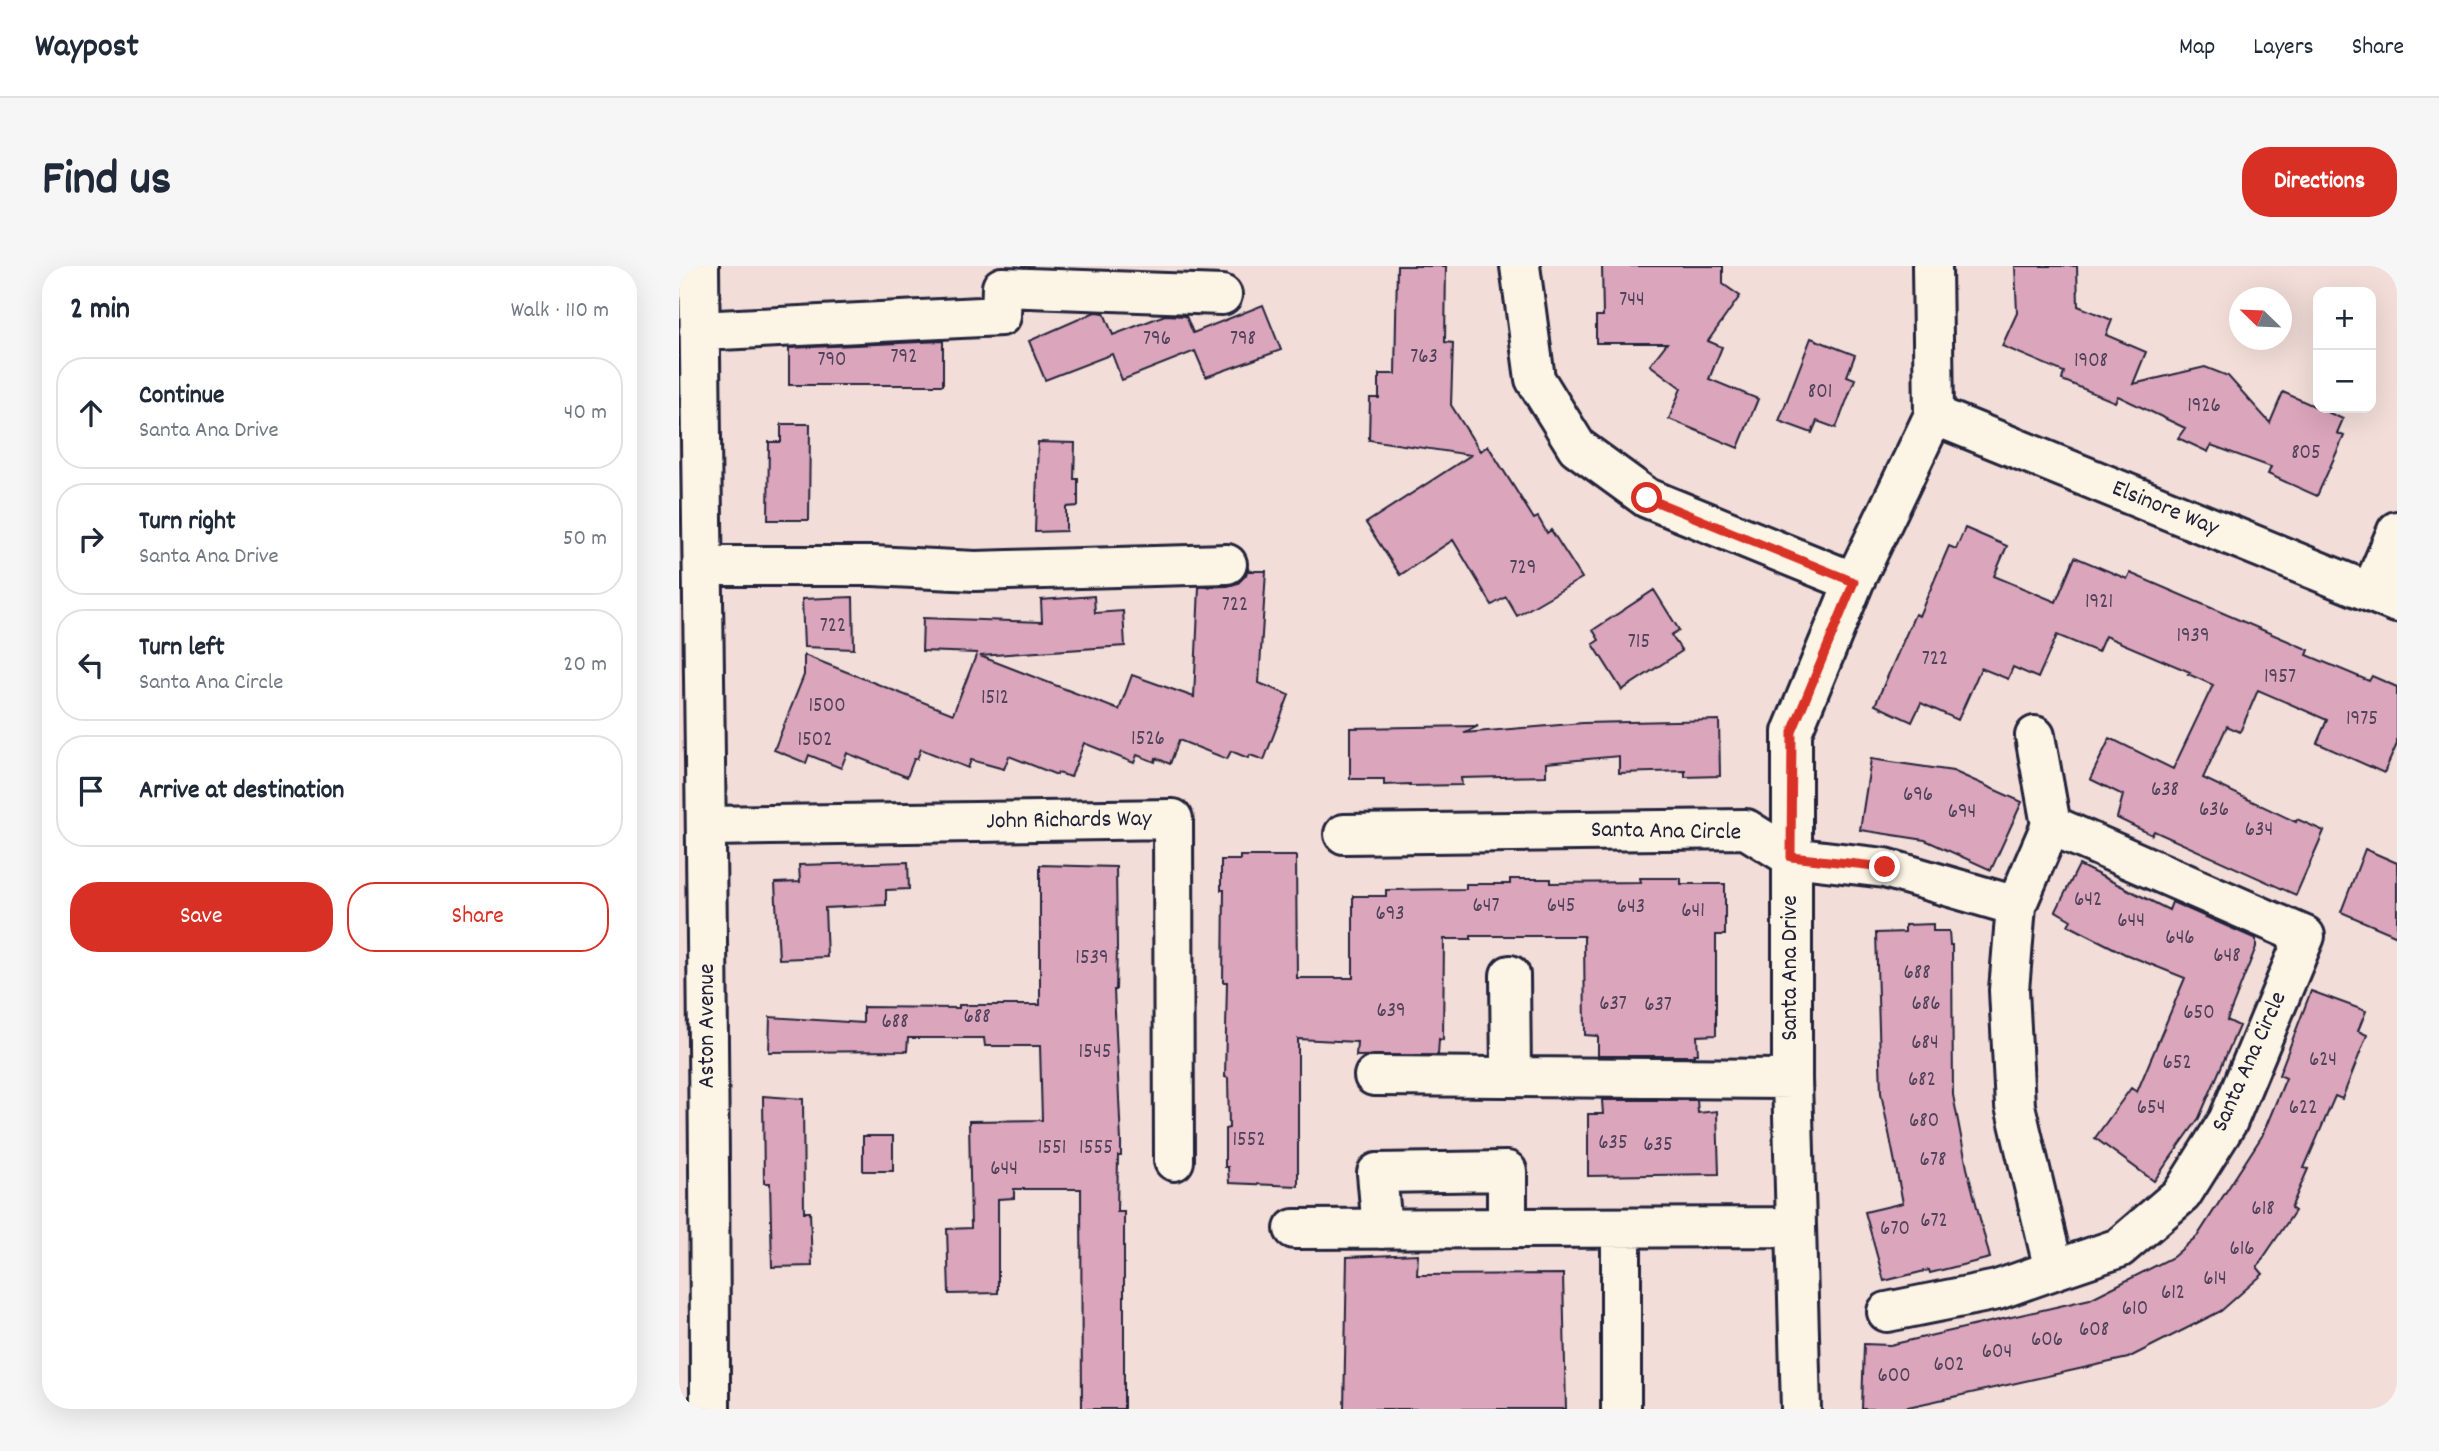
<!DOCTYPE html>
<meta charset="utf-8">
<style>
:root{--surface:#fff;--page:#f6f6f7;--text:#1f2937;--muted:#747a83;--line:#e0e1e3;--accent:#d93025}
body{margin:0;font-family:Dekko,sans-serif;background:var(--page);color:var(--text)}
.controls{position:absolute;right:21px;top:21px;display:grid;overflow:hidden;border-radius:14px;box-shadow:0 7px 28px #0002}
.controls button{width:63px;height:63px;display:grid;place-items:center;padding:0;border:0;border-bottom:2px solid var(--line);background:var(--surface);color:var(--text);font:35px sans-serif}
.compass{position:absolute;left:1550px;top:21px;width:63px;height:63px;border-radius:50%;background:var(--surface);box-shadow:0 7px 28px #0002;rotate:293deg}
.stop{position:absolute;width:21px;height:21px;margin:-16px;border:5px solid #d93025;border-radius:50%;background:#fff}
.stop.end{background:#d93025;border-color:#fff;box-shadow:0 2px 7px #0008}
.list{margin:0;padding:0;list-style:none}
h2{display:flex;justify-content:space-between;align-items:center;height:91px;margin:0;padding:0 28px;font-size:30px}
h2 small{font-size:23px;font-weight:400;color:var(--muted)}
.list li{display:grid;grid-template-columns:46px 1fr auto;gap:21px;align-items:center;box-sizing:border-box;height:112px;margin:0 14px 14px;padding:0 14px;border:2px solid var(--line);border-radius:28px}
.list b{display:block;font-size:26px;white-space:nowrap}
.list p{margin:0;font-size:23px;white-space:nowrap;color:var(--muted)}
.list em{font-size:23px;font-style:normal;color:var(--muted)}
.actions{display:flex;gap:14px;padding:21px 28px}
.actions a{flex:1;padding:16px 0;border:2px solid var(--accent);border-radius:28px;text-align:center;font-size:24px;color:var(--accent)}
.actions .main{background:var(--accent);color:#fff}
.icon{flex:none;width:38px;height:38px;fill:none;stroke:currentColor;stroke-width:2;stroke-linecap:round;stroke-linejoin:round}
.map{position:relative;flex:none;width:1718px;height:1143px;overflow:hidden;border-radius:28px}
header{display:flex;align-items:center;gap:42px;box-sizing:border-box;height:98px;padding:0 35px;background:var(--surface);border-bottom:2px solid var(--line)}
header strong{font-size:33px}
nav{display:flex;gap:38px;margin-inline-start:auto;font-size:24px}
.intro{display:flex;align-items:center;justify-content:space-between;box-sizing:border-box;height:168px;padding:0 42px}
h1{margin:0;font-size:49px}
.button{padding:18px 32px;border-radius:28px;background:var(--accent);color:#fff;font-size:24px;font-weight:700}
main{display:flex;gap:42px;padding:0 42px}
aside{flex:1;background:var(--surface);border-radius:28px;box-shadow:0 7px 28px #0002}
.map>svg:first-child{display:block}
.building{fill:#dba5bb;stroke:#22223b;stroke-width:2}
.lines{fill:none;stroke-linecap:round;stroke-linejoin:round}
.minor-casing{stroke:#22223b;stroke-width:44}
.minor{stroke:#fcf5e5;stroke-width:38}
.route{stroke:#d93025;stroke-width:9}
.labels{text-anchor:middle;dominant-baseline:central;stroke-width:5;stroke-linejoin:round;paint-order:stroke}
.number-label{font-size:21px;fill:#50435b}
.street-label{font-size:24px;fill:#22223b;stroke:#fcf5e5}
</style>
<header>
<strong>Waypost</strong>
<nav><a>Map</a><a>Layers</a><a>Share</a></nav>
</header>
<div class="intro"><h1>Find us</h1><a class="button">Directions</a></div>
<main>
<aside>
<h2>2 min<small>Walk · 110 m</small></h2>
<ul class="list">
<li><svg class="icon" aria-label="ahead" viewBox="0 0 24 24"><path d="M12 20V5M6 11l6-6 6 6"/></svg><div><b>Continue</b><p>Santa Ana Drive</p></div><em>40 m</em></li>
<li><svg class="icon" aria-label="right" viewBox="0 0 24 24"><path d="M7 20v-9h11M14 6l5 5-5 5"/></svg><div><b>Turn right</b><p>Santa Ana Drive</p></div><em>50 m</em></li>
<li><svg class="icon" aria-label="left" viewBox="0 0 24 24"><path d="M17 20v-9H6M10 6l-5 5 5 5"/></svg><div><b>Turn left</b><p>Santa Ana Circle</p></div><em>20 m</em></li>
<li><svg class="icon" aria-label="arrive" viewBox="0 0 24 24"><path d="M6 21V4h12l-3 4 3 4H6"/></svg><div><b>Arrive at destination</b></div></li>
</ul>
<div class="actions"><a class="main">Save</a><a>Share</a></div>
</aside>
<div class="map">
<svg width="1718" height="1143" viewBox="0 0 1718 1143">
<rect width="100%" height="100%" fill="#f2ddd8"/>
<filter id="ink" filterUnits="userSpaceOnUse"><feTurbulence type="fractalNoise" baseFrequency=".0143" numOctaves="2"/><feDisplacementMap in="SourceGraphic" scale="14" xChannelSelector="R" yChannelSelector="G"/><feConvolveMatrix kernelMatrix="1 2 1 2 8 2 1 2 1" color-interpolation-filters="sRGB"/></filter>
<g filter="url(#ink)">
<path class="building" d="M718,0H767L766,76L774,77L772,139L801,185L809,180L855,253L859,251L868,267L872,264L903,312L838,350L827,331L813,339L774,274L721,309L687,257L792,189L690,174L691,132H700V108H716Z
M923,0H1044V18L1061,30L1029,75L1043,81L1030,113L1079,133L1059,182L990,153L1002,122L971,99L988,77H917V50H924Z
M1336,0H1398L1399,40L1433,54L1427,69L1467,86L1454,118L1526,101L1549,110L1591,157L1604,126L1664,153L1658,167L1665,170L1638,230L1589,208L1592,201L1532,179L1529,186L1499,172L1506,162L1439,130L1436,136L1383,114L1385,106L1323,80L1338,47Z
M584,39L602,84L527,111L516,85L443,114L433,88L366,114L350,75L416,46L425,47L434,69L486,49L507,50L514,67Z
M1132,72L1176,89L1168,110L1176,113L1157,162L1138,155L1133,167L1100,155Z
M264,75V119H110V82Z
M102,158H131L130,254H89L90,176H102Z
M359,176L396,177L395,213H399V240L387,241V265L356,266Z
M1286,262L1328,280L1315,310L1377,336L1396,291L1448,313L1451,307L1630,384L1628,389L1690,415L1693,410L1718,421V478L1705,507L1638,477L1648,454L1579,424L1561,466L1548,460L1524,512L1617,556L1618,553L1645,565L1617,629L1475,565L1473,569L1438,552L1444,529L1411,513L1431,472L1494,503L1534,419L1509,408L1511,406L1426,370L1419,386L1378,369L1359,412L1334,401L1329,413L1302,402L1279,454L1242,437L1233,456L1196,439L1236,348L1240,350L1270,280L1277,283Z
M569,302L570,305H587L580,417L610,429L585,494L571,489L569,492L552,485L548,493L500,474L491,498L477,492L476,496L458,489L455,497L405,477L392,511L379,507L378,509L330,490L325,503L292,494L289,502L242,483L238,493H235L228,511L168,487L162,502L130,489L127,497L95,484L125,409V389L274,448L298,387L243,385L244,352L363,356L362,334L415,330L416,347L444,345L446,380L301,390L440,444L453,409L515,431L520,321L549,320L559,317L567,309Z
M975,324L1000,364L992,369L1003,385L943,424L914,378L920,374L914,364Z
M174,331L175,383L125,381L123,333Z
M1040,454L1041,510L1006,511V505L940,507V490L867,497V510L782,512L783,519L731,520V518L705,519V513H671V462L799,460L785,467L904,457Z
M1192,493L1274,505L1343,536L1312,604L1246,574L1181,564Z
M1686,583L1718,597V670L1662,646Z
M561,590H617L618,712H674V630H707V624L787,623V618H831V613H872V617L962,616L961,612H1002V618H1046V669H1037V769L1018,770L1019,788H1015V790H919V770L906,769L905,670H792V673H765L764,774L760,773L759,789L677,790L678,776L619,773V920L550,917L549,901H546V863L550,862L549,812L546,811L548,716H544L545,624H542V594H561Z
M229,596L230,623L207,624V639L146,642L148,691L100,693L96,617L121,616L120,599Z
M361,599L437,601L438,681L437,724H435L442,875V890H439L438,946H445V1143H403L402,923H335V932L319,933V1027L270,1028L268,963L292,962L290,855L363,854L361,780H306L305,772H229L228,785L90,786L91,751L184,757V741L280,742V739H361Z
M1400,599L1490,644L1493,636L1577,673V681L1548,754L1560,760L1520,852L1475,915L1416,872L1452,822L1458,826L1506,712L1446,688L1389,659L1392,654L1377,645Z
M1254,658V665H1270L1271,679H1273L1274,829L1288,902L1311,992L1251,1007L1250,1004L1205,1015L1186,946L1224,937L1202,827L1197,667L1226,666V659Z
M1632,725L1687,745L1679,765L1688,769L1663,833L1656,830L1625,902L1629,903L1612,942L1616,945L1578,1001L1584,1008L1542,1045L1449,1092L1220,1143H1183L1185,1078L1211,1079L1411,1033L1494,991L1519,969L1583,870L1607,812L1600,809Z
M84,830L124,833L125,946H131L133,1000L93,1001L91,917H85Z
M923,834H1018L1019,847L1038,845L1040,908L909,910V848H924Z
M184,870H214V905H184Z
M739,988L738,1009L884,1008L887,1143H665L668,991Z"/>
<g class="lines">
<defs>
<path id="minor" d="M20,0C24,381 31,762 31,1143
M841,0L856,113L898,181L968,232L1175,316L1113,466V813L1122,1143
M20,65L322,50L323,21L543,29
M1255,149L1718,337
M24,300H194L296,305L548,298
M1175,316L1255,149L1253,0
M1692,326L1718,265
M1356,470L1372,559
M29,560L494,553L495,895
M665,568L1067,563L1112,591L1206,602L1337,640L1330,724L1336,840L1375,1004L1440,982L1503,928L1549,855L1626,670L1372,559L1337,640
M831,709L832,810
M695,810L1113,813
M942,962V1143
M615,963L1116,961
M703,963L698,907L828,905V961
M1208,1046L1318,1024L1375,1004"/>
</defs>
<use href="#minor" class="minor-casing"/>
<use href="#minor" class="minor"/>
</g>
</g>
<g class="lines" filter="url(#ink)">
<path class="route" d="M968,232L1175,316L1113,466L1112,591L1206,601"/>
</g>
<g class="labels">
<g class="number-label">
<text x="953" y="35">744</text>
<text x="478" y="74">796</text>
<text x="564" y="74">798</text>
<text x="225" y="92">792</text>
<text x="745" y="92">763</text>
<text x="153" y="95">790</text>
<text x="1412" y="96">1908</text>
<text x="1141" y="127">801</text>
<text x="1525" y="141">1926</text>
<text x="1627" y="188">805</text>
<text x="844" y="303">729</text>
<text x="1420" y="337">1921</text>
<text x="556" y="340">722</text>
<text x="154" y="361">722</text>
<text x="1514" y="371">1939</text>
<text x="960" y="377">715</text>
<text x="1256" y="394">722</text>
<text x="1601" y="412">1957</text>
<text x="316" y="433">1512</text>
<text x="148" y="441">1500</text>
<text x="1683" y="454">1975</text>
<text x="469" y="474">1526</text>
<text x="136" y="475">1502</text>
<text x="1486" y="525">638</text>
<text x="1239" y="530">696</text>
<text x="1535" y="545">636</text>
<text x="1283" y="547">694</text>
<text x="1580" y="565">634</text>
<text x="1409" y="635">642</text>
<text x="807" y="641">647</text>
<text x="882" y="641">645</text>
<text x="952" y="642">643</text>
<text x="1014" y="646">641</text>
<text x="711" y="649">693</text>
<text x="1452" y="656">644</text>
<text x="1501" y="673">646</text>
<text x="1548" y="691">648</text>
<text x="413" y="693">1539</text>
<text x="1238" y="708">688</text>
<text x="934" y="739">637</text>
<text x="1247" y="739">686</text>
<text x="979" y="740">637</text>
<text x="712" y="746">639</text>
<text x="1520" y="748">650</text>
<text x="298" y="752">688</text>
<text x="216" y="757">688</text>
<text x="1246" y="778">684</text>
<text x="416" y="787">1545</text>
<text x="1644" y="795">624</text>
<text x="1498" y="798">652</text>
<text x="1243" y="815">682</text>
<text x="1472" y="843">654</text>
<text x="1624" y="843">622</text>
<text x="1245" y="856">680</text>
<text x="570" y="875">1552</text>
<text x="934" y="878">635</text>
<text x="979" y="880">635</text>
<text x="373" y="883">1551</text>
<text x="417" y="883">1555</text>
<text x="1254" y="895">678</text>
<text x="325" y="904">644</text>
<text x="1584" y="944">618</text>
<text x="1255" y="956">672</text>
<text x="1216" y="964">670</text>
<text x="1563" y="984">616</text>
<text x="1536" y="1014">614</text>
<text x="1494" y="1028">612</text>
<text x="1456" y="1044">610</text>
<text x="1415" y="1065">608</text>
<text x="1368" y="1075">606</text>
<text x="1318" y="1087">604</text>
<text x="1270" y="1100">602</text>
<text x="1215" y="1111">600</text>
</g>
<g class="street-label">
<text transform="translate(1486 243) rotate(22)">Elsinore Way</text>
<text transform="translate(390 555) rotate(-1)">John Richards Way</text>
<text transform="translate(987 566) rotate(1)">Santa Ana Circle</text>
<text transform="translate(1112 702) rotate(-90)">Santa Ana Drive</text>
<text transform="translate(29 760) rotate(-90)">Aston Avenue</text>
<text transform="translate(1571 796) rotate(-66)">Santa Ana Circle</text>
</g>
</g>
</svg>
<div class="controls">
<button>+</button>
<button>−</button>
</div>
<svg class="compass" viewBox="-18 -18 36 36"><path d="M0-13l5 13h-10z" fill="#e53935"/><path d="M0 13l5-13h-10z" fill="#747a83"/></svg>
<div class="stop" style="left:968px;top:232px"></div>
<div class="stop end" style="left:1206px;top:601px"></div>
</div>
</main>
